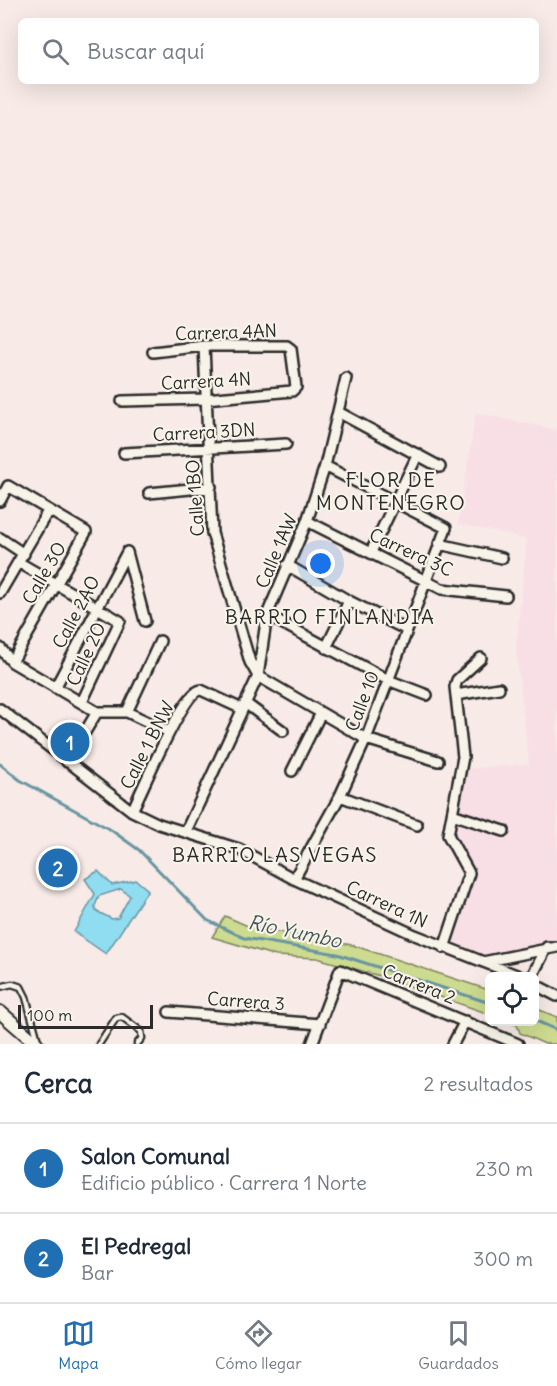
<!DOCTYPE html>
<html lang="es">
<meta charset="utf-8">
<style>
:root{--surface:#fff;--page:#f2f2f3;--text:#1f2937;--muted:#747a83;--line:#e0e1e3;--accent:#1f6fb2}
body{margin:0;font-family:Delius,sans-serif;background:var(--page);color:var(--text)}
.controls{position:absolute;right:18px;bottom:18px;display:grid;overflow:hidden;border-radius:9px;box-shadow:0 6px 24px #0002}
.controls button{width:54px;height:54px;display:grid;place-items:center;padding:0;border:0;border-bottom:2px solid var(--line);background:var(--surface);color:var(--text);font:30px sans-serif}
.scale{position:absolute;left:18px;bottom:15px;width:135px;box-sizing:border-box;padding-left:6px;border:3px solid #2b2b2b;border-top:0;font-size:16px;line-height:21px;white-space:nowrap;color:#2b2b2b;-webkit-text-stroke:4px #f7f3e8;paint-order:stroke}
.you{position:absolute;left:321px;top:564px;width:21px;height:21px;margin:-15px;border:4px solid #fff;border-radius:50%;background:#1a73e8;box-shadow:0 0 0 9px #1a73e833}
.badge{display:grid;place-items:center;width:39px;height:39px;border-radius:50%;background:var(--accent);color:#fff;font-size:20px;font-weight:700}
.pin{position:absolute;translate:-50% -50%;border:3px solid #fff;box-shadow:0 2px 6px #0006}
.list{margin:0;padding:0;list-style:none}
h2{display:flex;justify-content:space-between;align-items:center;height:78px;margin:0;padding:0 24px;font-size:26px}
h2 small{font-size:20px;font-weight:400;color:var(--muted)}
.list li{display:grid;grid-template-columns:39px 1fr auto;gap:18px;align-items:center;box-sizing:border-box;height:90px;padding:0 24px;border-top:2px solid var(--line)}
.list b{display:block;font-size:22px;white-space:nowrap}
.list p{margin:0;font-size:20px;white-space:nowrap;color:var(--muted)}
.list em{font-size:20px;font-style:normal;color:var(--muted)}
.icon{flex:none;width:33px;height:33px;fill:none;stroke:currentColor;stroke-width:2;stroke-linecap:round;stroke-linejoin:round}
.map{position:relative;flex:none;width:557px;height:1044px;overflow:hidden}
.search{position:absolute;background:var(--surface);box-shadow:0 6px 24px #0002;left:18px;right:18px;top:18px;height:66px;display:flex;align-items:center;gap:15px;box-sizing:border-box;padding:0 21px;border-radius:9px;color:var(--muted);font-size:22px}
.sheet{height:258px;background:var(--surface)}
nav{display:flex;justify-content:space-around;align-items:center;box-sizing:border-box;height:84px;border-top:2px solid var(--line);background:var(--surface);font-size:16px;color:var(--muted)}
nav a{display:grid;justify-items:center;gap:3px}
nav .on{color:var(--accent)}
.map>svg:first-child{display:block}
.built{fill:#f8dfe6}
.green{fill:#ccdb8f;stroke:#7c835d;stroke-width:1.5}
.water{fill:#90dcf0;stroke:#6895a1;stroke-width:1.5;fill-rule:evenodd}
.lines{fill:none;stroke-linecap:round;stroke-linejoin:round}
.stream{stroke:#6895a1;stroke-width:3}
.lane-casing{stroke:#2b2b2b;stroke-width:9}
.street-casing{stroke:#2b2b2b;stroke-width:14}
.secondary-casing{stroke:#2b2b2b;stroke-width:16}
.lane{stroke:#f7f3e8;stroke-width:4.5}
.street{stroke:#f7f3e8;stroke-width:9}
.secondary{stroke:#f7f3e8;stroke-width:12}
.labels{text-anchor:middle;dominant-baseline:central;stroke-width:4.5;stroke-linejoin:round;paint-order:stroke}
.street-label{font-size:18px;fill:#2b2b2b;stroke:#f7f3e8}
.neighbourhood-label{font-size:20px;letter-spacing:1.5px;fill:#2b2b2b;stroke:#f7f3e8}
.water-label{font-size:20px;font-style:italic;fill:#44575c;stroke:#f7f3e8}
</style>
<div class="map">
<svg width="557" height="1044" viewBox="0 0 557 1044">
<rect width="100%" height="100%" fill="#f7eae7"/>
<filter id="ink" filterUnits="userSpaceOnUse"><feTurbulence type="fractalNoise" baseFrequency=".0167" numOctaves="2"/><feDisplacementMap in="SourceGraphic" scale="12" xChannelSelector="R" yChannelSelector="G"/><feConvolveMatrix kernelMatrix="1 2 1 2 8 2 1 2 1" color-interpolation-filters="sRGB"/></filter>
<g filter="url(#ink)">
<path class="built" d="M476,413L557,430V942L484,957L449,945L472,874L452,835L465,769L529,764L516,648L527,539L458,524Z"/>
<path class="green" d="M225,916L250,927L352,945L489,990V1014L380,976L317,958L276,956L212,937Z
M535,1008L557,1017V1044H545L520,1033L517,1025L508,1022H534Z"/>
<path class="water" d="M98,871L112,885L136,880L148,890L106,954L74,932L95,894L85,879ZM121,889L130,896L118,918L112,919L96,911L95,906L99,896Z"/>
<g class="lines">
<path class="stream" d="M0,764L20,780L111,830L139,850L207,920L244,938L337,954L490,1003
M534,1020L557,1030"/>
<defs>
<path id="lane" d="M0,987L12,984L21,987L26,997L38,1041
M99,1044L116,1018L122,1017L141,1031L142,1038L137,1044"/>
<path id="street" d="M204,346L212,533L250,662L258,676L366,739L438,761
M122,401L205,399L292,391L296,387L291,349L287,346H204L153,352
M338,412L440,467
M124,453L286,444
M149,493L211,487
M0,501L8,486L86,532L12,662
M307,521L442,589L506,596
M0,538L24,554
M439,544L502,558
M127,552L145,621
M371,552L418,454
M18,562L120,621L82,702
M287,565L349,601L405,629
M0,593L48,511
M267,615L388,680L427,695
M0,648L12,662L97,712
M326,648L349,601
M55,688L127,552
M456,695L499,688
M245,703L283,731
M0,709L132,811L159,824L239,849L294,879L415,935L519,976
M97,712H127L169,732
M127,712L160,641
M67,762L97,712
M292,771L321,713
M340,796L417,825
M132,811C141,793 184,690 201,690L242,709
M452,814L504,831
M186,831L258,676L267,615L307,521L325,466L346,378
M294,879L340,796L366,739L446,528L325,466
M444,948L469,873L448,835L463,757L455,687L457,680L481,658
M483,962L557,947
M532,976L547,947
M534,984L557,996
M169,1012L320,1024
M312,1044L340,970L518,1044
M453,1044L465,1021"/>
<path id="secondary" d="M0,1012L37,1044"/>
</defs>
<use href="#lane" class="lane-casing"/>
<use href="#street" class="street-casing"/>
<use href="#secondary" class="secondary-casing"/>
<use href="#lane" class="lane"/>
<use href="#street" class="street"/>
<use href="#secondary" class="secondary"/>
</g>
</g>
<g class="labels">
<g class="street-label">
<text transform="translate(226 332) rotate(-2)">Carrera 4AN</text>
<text transform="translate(206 381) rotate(-3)">Carrera 4N</text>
<text transform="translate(204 432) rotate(-3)">Carrera 3DN</text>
<text transform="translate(195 498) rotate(-94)">Calle 1BO</text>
<text transform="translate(276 551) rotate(-67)">Calle 1AW</text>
<text transform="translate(411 552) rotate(25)">Carrera 3C</text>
<text transform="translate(44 573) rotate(-60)">Calle 3O</text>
<text transform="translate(76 612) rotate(-62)">Calle 2AO</text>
<text transform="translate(86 654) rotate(-65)">Calle 2O</text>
<text transform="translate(362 701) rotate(-69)">Calle 10</text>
<text transform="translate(147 745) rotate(-63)">Calle 1 BNW</text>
<text transform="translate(387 904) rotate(25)">Carrera 1N</text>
<text transform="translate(419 984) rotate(22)">Carrera 2</text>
<text transform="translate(246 1001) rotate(4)">Carrera 3</text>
</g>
<g class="neighbourhood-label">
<text x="391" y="479">FLOR DE<tspan x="391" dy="23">MONTENEGRO</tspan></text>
<text x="330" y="616">BARRIO FINLANDIA</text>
<text x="275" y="854">BARRIO LAS VEGAS</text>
</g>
<g class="water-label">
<text transform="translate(295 931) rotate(12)">Río Yumbo</text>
</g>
</g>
</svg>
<div class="controls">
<button><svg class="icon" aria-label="locate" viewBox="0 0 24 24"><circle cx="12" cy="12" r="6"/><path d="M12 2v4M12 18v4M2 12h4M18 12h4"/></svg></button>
</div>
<div class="scale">100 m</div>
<div class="you"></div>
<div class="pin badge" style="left:70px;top:742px">1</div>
<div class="pin badge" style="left:58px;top:868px">2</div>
<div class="search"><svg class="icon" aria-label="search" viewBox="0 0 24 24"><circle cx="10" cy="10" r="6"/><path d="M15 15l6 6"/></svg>Buscar aquí</div>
</div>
<section class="sheet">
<h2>Cerca<small>2 resultados</small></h2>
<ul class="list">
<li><span class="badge">1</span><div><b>Salon Comunal</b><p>Edificio público · Carrera 1 Norte</p></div><em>230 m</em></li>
<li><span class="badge">2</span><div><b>El Pedregal</b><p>Bar</p></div><em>300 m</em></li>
</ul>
</section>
<nav>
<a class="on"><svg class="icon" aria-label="map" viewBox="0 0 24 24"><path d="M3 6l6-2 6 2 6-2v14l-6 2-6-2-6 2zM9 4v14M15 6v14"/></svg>Mapa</a>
<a><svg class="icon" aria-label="directions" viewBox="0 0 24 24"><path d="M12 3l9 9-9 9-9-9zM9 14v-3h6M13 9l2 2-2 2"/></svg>Cómo llegar</a>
<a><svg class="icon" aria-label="saved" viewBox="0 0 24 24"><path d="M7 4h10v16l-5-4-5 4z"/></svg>Guardados</a>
</nav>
